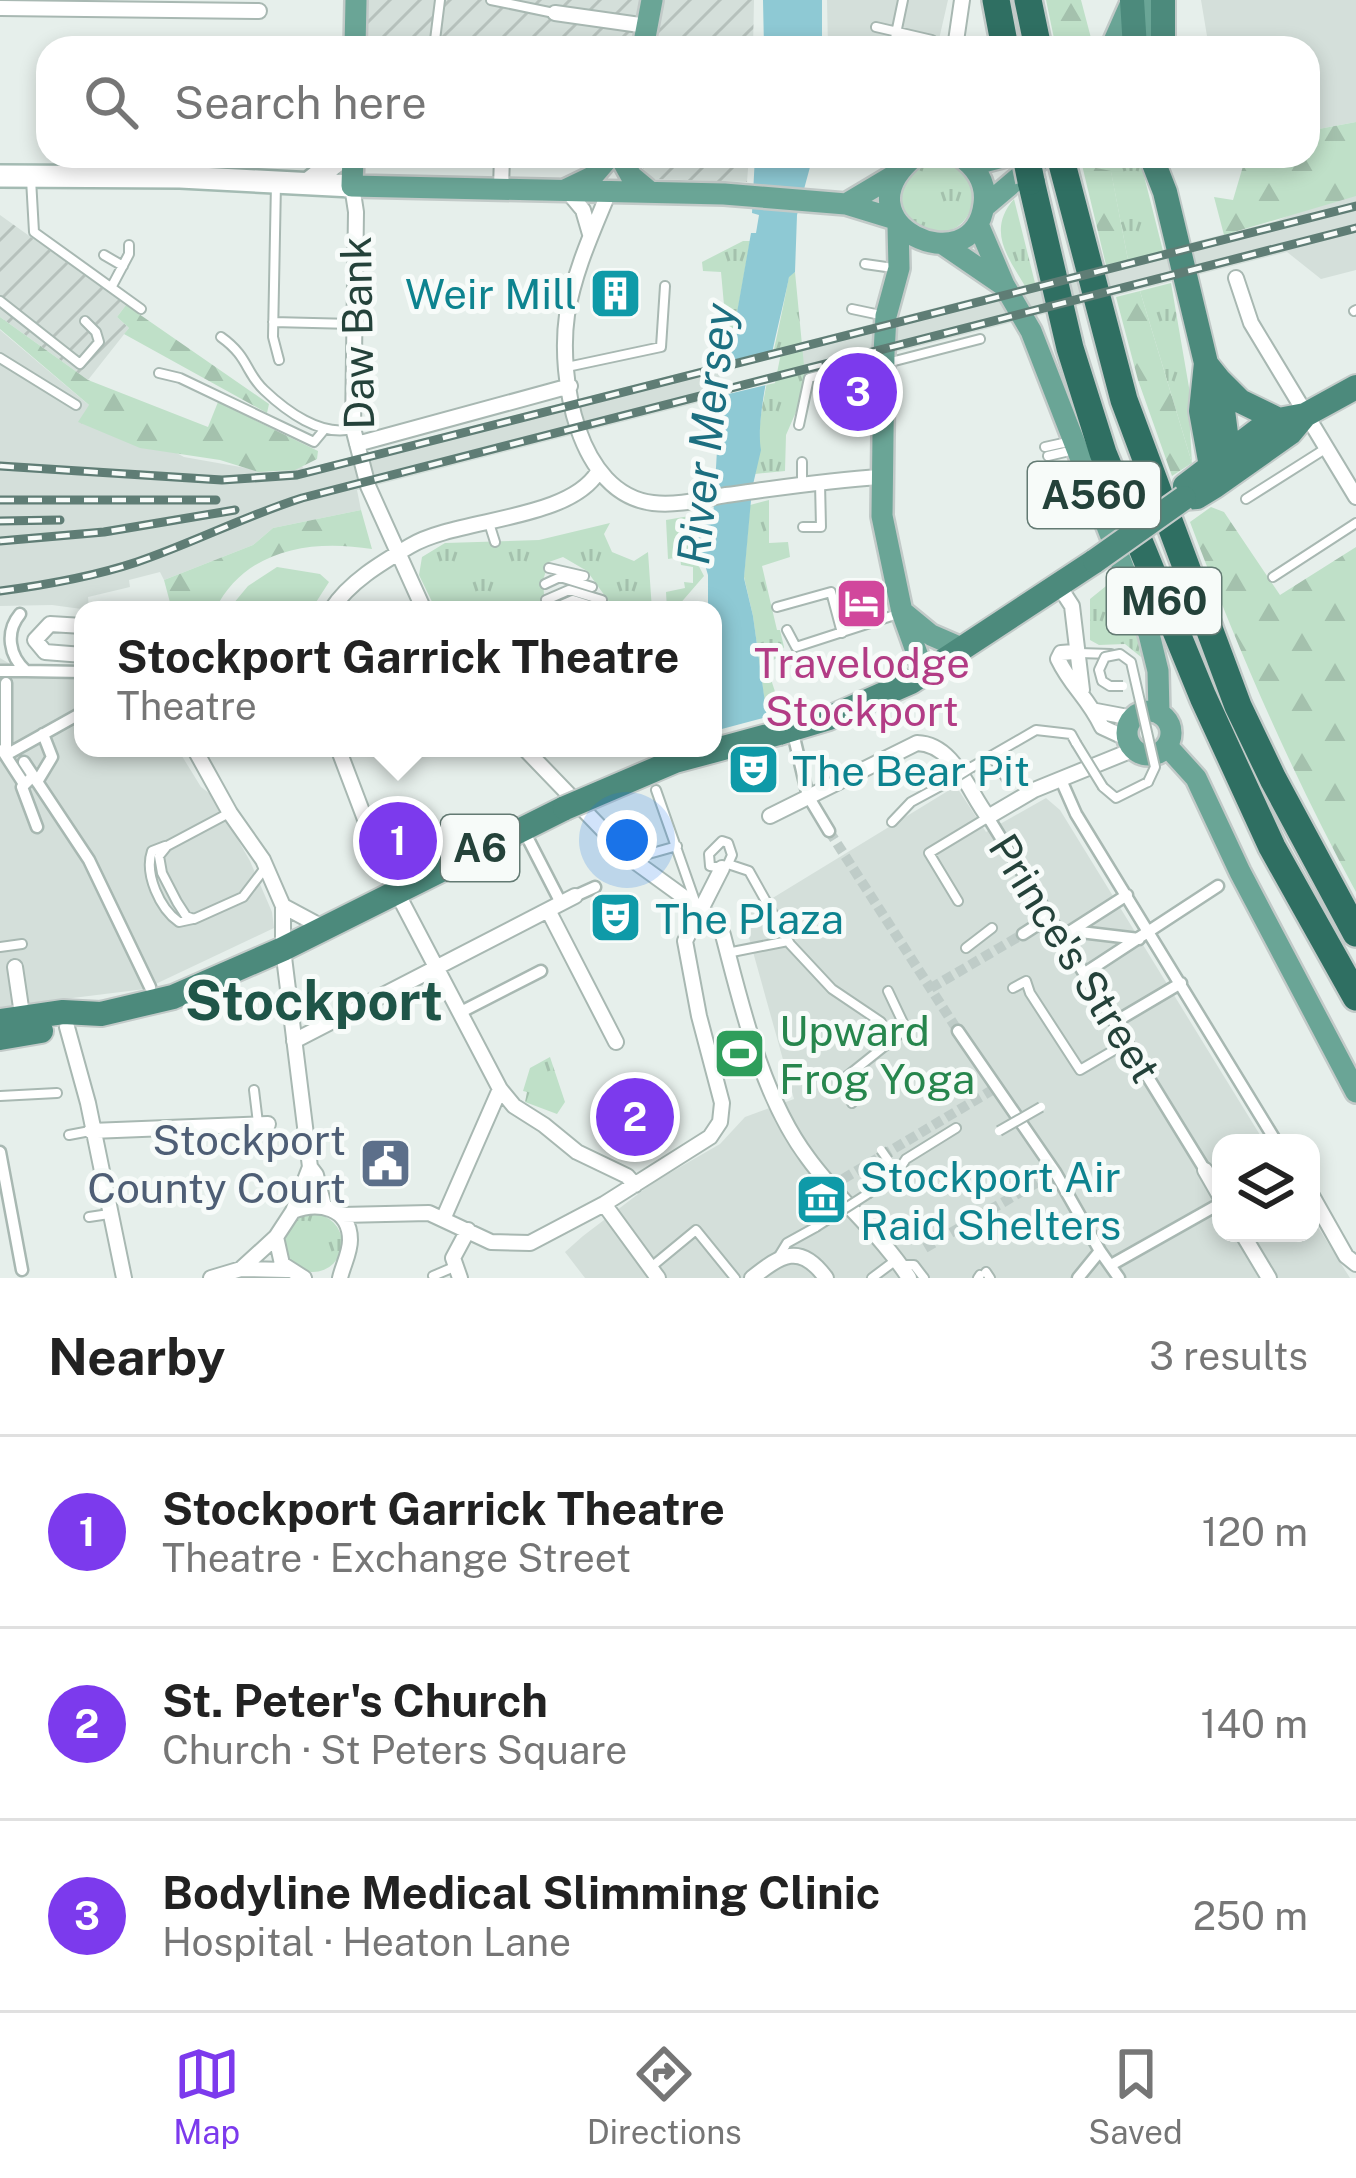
<!DOCTYPE html>
<meta charset="utf-8">
<style>
:root{--surface:#fff;--page:#f6f6f6;--text:#222;--muted:#767676;--line:#e0e0e0;--accent:#7c3aed}
body{margin:0;font-family:"Public Sans",sans-serif;background:var(--page);color:var(--text)}
.controls{position:absolute;right:36px;bottom:36px;display:grid;overflow:hidden;border-radius:24px;box-shadow:0 6px 18px #0003}
.controls button{width:108px;height:108px;display:grid;place-items:center;padding:0;border:0;border-bottom:3px solid var(--line);background:var(--surface);color:var(--text);font:60px sans-serif}
.you{position:absolute;left:627px;top:840px;width:42px;height:42px;margin:-30px;border:9px solid #fff;border-radius:50%;background:#1a73e8;box-shadow:0 0 0 18px #1a73e833}
.badge{display:grid;place-items:center;width:78px;height:78px;border-radius:50%;background:var(--accent);color:#fff;font-size:39px;font-weight:700}
.pin{position:absolute;translate:-50% -50%;border:6px solid #fff;box-shadow:0 3px 12px #0006}
.popup{position:absolute;left:74px;top:601px;width:648px;height:156px;box-sizing:border-box;display:grid;place-content:center;border-radius:24px;background:var(--surface);filter:drop-shadow(0 3px 9px #0005);font-size:39px;white-space:nowrap;color:var(--muted)}
.popup b{font-size:45px;color:var(--text)}
.popup::after{content:'';position:absolute;left:50%;top:100%;margin-left:-24px;border:24px solid transparent;border-top-color:var(--surface)}
.list{margin:0;padding:0;list-style:none}
h2{display:flex;justify-content:space-between;align-items:center;height:156px;margin:0;padding:0 48px;font-size:51px}
h2 small{font-size:39px;font-weight:400;color:var(--muted)}
.list li{display:grid;grid-template-columns:78px 1fr auto;gap:36px;align-items:center;box-sizing:border-box;height:192px;padding:0 48px;border-top:3px solid var(--line)}
.list b{display:block;font-size:45px;white-space:nowrap}
.list p{margin:0;font-size:39px;white-space:nowrap;color:var(--muted)}
.list em{font-size:39px;font-style:normal;color:var(--muted)}
.icon{flex:none;width:66px;height:66px;fill:none;stroke:currentColor;stroke-width:2;stroke-linecap:round;stroke-linejoin:round}
.map{position:relative;flex:none;width:1356px;height:1278px;overflow:hidden}
.search{position:absolute;background:var(--surface);box-shadow:0 6px 18px #0003;left:36px;right:36px;top:36px;height:132px;display:flex;align-items:center;gap:30px;box-sizing:border-box;padding:0 42px;border-radius:36px;color:var(--muted);font-size:45px}
.sheet{height:732px;background:var(--surface)}
nav{display:flex;justify-content:space-around;align-items:center;box-sizing:border-box;height:168px;border-top:3px solid var(--line);background:var(--surface);font-size:33px;color:var(--muted)}
nav a{display:grid;justify-items:center;gap:6px}
nav .on{color:var(--accent)}
.map>svg:first-child{display:block}
.built{fill:#d4dfda}
.industrial{fill:url(#industrial-furrows)}
.grass{fill:url(#grass-tufts)}
.forest{fill:url(#forest-firs)}
.garden{fill:#bfe0c8}
.water{fill:#8ec9d4}
.pier{fill:#e6efeb}
.lines{fill:none;stroke-linecap:round;stroke-linejoin:round}
.pedestrian-tunnel{stroke:#bfccc8;stroke-width:10;stroke-dasharray:10 5;stroke-linecap:butt}
.service-casing{stroke:#a8b8b2;stroke-width:12}
.pedestrian-casing{stroke:#a8b8b2;stroke-width:15}
.minor-casing{stroke:#a8b8b2;stroke-width:18}
.secondary-casing{stroke:#a4bbb3;stroke-width:26}
.primary-casing{stroke:#c2cac8;stroke-width:26}
.trunk-casing{stroke:#c2cac8;stroke-width:28}
.motorway-casing{stroke:#c2cac8;stroke-width:32}
.service{stroke:#fff;stroke-width:8}
.pedestrian{stroke:#fff;stroke-width:10}
.minor{stroke:#fff;stroke-width:14}
.secondary{stroke:#fff;stroke-width:21}
.primary{stroke:#6aa596;stroke-width:21}
.trunk{stroke:#4c8a7c;stroke-width:24}
.motorway{stroke:#2f6f62;stroke-width:27}
.rail-casing{stroke:#5f7d75;stroke-width:9}
.rail{stroke:#f7fbf9;stroke-width:4.5;stroke-dasharray:14;stroke-linecap:butt}
.service-bridge-casing{stroke:#a8b8b2;stroke-width:12;stroke-linecap:butt}
.trunk-bridge-casing{stroke:#c2cac8;stroke-width:28;stroke-linecap:butt}
.motorway-bridge-casing{stroke:#c2cac8;stroke-width:32;stroke-linecap:butt}
.service-bridge{stroke:#fff;stroke-width:8}
.trunk-bridge{stroke:#4c8a7c;stroke-width:24}
.motorway-bridge{stroke:#2f6f62;stroke-width:27}
.labels{text-anchor:middle;dominant-baseline:central;stroke-width:10;stroke-linejoin:round;paint-order:stroke}
.shield{fill:#f7fbf9;stroke:#637a73;stroke-width:3}
.shield-label{font-size:39px;font-weight:bold;fill:#24423a}
.culture-label{font-size:42px;fill:#0d838f;stroke:#f7fbf9;text-anchor:start}
.street-label{font-size:42px;fill:#24423a;stroke:#f7fbf9}
.hotel-label{font-size:42px;fill:#b23c85;stroke:#f7fbf9}
.leisure-label{font-size:42px;fill:#27864d;stroke:#f7fbf9;text-anchor:start}
.service-label{font-size:42px;fill:#4e5e75;stroke:#f7fbf9;text-anchor:end}
.water-label{font-size:45px;font-style:italic;fill:#1c6f80;stroke:#f7fbf9}
.district-label{font-size:54px;font-weight:bold;fill:#1f5548;stroke:#f7fbf9}
</style>
<div class="map">
<svg width="1356" height="1278" viewBox="0 0 1356 1278">
<defs>
<pattern id="industrial-furrows" width="10" height="10" patternUnits="userSpaceOnUse" patternTransform="scale(3)"><rect width="10" height="10" fill="#d4dfda"/><path d="M-1 1l2-2M0 10L10 0M9 11l2-2" fill="none" stroke="#b6c1bc"/></pattern>
<pattern id="grass-tufts" width="24" height="20" patternUnits="userSpaceOnUse" patternTransform="scale(3)"><rect width="24" height="20" fill="#bfe0c8"/><path d="M3 7l-1-3M5 7V3M7 7l1-3M15 17l-1-3M17 17v-4M19 17l1-3" fill="none" stroke="#a4c1ad"/></pattern>
<pattern id="forest-firs" width="22" height="20" patternUnits="userSpaceOnUse" patternTransform="scale(3)"><rect width="22" height="20" fill="#bfe0c8"/><path d="M5 1l3.5 6h-7zM16 11l3.5 6h-7z" fill="#a4c1ad"/></pattern>
</defs>
<rect width="100%" height="100%" fill="#e6efeb"/>
<path class="built" d="M827,0H948L937,48H828Z
M1201,0H1356V122L1308,131V48H1209Z
M1356,186V270L1321,279L1287,252L357,490L361,510L273,528L253,545L164,580L160,572L129,580L130,587L88,597L89,610L52,605L0,606V330L90,406L184,457L274,473L302,466L304,469L1276,221Z
M0,658L17,668L83,670V748H177L201,787L213,796L250,861L272,912L274,928L145,989L0,1007Z
M956,786L986,832L1046,798L1060,810L1265,1143H1221V1233H1311V1216L1350,1278H585L565,1252L583,1236L654,1182L720,1144L745,1117L794,1099L743,916Z"/>
<path class="industrial" d="M366,0H644L636,48H366Z
M664,0H754L753,48H656Z
M640,156H749L747,182L653,179L640,165Z
M0,215L126,305L117,317L129,328L88,380L0,317Z"/>
<path class="grass" d="M1080,156H1139L1163,251L1128,260L1111,172L1082,165Z
M901 197a36 36 0 1 1 72 0a36 36 0 1 1-72 0Z
M1014,199L1035,283L1025,286C1007,256 987,230 1014,199Z
M743,241H750L729,360L721,272L703,271L702,262Z
M795,272L805,376L799,405L786,435L785,471L755,474C760,452 758,431 762,408C770,364 781,321 789,276Z
M1171,283L1196,428L1190,430L1192,463L1140,291Z
M769,500V543L788,542L790,557L762,566L777,630H780L784,647L777,658L766,664L780,707L766,712L753,616L744,577L750,505Z
M610,523L604,534L612,552L634,561L648,552L652,610H615L587,571L563,557L549,562L543,580L545,610H436L419,575L422,557L445,543L539,540Z
M1116,578L1135,626L1141,657L1125,644L1099,645L1090,640V599Z
M550,1057L565,1102L557,1114L525,1102L527,1092L523,1091L530,1068Z
M284 1243a29 29 0 1 1 58 0a29 29 0 1 1-58 0Z"/>
<path class="forest" d="M1046,0H1081L1091,38L1099,44L1096,48H1056Z
M1356,122V196L1224,235L1214,197L1233,200L1246,156H1308V131Z
M1082,165L1111,171L1128,260L1106,265Z
M1140,291L1192,463L1172,476L1138,380L1116,297Z
M126,305L269,404L267,413L124,334L129,328L117,317Z
M0,317L88,380L208,427L218,402L318,451L317,459L295,470L258,472L220,460L140,448L78,422L89,405L0,329Z
M1211,507L1224,512L1280,595L1356,547V892C1291,772 1238,650 1190,522Z
M361,510L372,549C311,539 245,549 215,610H172L164,580L253,545L273,528Z"/>
<path class="garden" d="M713,512V521L686,530L690,549L704,576L678,606L679,610H667L666,592L685,588L684,582L693,583V567L681,565L680,557L668,559L666,520Z
M277,567L320,574L329,582L311,610H292L282,603L261,610H228L248,586Z"/>
<path class="water" d="M763,0H822V48H764Z
M755,156H813L797,215L795,272L789,277C781,319 754,413 761,450L752,489L744,578L753,616L767,717L718,730L713,709V610H708V575L694,528L713,520L719,415L751,233H756L759,215L752,213Z"/>
<path class="pier" d="M782,348L775,383L716,397L722,363Z"/>
<g class="lines">
<path class="pedestrian-tunnel" d="M829,831L958,1031
M931,988L1023,934
M843,1179L994,1089
M925,1248L1055,1172"/>
<defs>
<path id="service" d="M491,0L554,13
M876,27L932,40
M434,48L440,0
M893,48L903,0
M856,162L858,156
M31,179L34,232L141,309
M276,183L273,337L279,360
M104,255L123,266
M865,264L893,268
M112,286L129,254V245
M0,301L80,364L99,342L96,332L85,321
M852,309L885,316
M1354,311L1356,310
M273,322L353,324
M221,337C249,357 245,372 264,390C286,411 321,437 352,429
M0,358L76,405
M567,367L661,347L665,286
M159,373L180,378L314,442L324,430
M799,425L809,378L828,373L831,367L883,364L980,339
M1045,447L1072,441
M1048,456L1074,450
M802,483V462
M1246,499L1325,449
M489,523L495,542
M803,527H821L820,483
M549,568L584,576
M1273,577L1356,523
M545,584L560,577L592,587
M546,600L569,590L602,600
M777,607L831,592L842,633
M550,610L573,600L605,610
M576,610H577
M787,630L796,647L901,613
M1079,653L1111,654
M992,756L1008,781
M972,767L1036,730L1071,734L1076,743
M1103,787L1116,798L1148,782
M656,790L695,901
M229,813L167,846L159,856L162,873L177,902L186,916L194,919L243,897L265,868
M892,822L911,802L948,782
M165,846L152,851C144,874 160,909 179,922L193,919
M638,863L645,855L677,846
M728,864L732,855L728,843L722,841L709,854L710,866L722,868L728,864L749,871L790,944L832,989L881,1022
M958,901L929,853L987,818
M0,947L22,944
M966,948L992,928
M727,953L788,941
M1013,988L1026,981L1030,993L1080,1070L1128,1042
M254,1090L258,1123
M0,1096L57,1093
M852,1103L845,1088L846,1077L906,1029L888,991
M69,1135L90,1131
M869,1193L898,1171L906,1159L956,1128
M89,1217L109,1214
M779,1256L787,1243L816,1227
M903,1265H914L924,1278
M650,1268L696,1230L735,1278
M986,1272L990,1278
M433,1276L454,1267
M872,1278L896,1260
M978,1278L980,1275"/>
<path id="pedestrian" d="M20,614C5,632 9,656 26,671L83,672
M0,671H26
M6,683V755
M792,729L808,796L829,831
M2,750L24,784
M6,755L83,712
M24,762L89,860L150,987
M33,776L22,787L37,827
M1061,780L1076,814L1277,1143
M37,782L52,757L43,734
M988,817L1205,1170
M524,831L561,903
M575,896L595,887
M1072,931L1139,939
M1023,934L1051,916
M1063,936L1127,895
M1085,973L1218,886
M461,1012L541,971
M1115,1022L1181,983
M958,1031L1055,1172L1100,1251L1119,1278
M0,1152L22,1270
M1111,1265L1221,1203
M1078,1278L1100,1251"/>
<path id="minor" d="M0,8L259,11
M555,13L647,26
M955,48L962,0
M159,177L160,156
M352,186L356,212L353,428L368,486L424,610
M501,188L502,156
M568,192L583,210L590,234
M608,194C592,233 574,272 567,315C558,377 577,494 653,503C677,506 703,499 726,495C778,488 828,480 880,477
M1236,278L1251,323L1356,497
M357,444L570,386
M1059,586L1072,606L1082,690
M331,610C349,582 381,563 410,546C456,518 568,521 598,472
M83,626L50,624L35,640L45,652L83,655
M1074,652L1061,653L1058,659C1072,688 1087,696 1102,727L1128,739
M1096,711L1133,718
M194,748L230,813L263,860L283,906V949L310,1167L316,1175L324,1206
M338,748L382,864L500,1089L514,1106L544,1125L577,1152L627,1176L635,1185
M524,748L630,858L714,919L723,935C742,1007 762,1097 808,1158C839,1201 881,1234 909,1278
M770,816L917,743C954,744 968,791 988,817L1034,790L1135,749
M283,906L324,928
M548,910L616,1042
M15,967L23,1021
M67,1027L88,1103L124,1278
M294,1041L575,896
M91,1131L268,1124
M1205,1170L1221,1198
M1311,1194L1346,1256L1356,1264
M604,1204L658,1278
M293,1211L310,1167
M342,1215L429,1213L491,1242L530,1243L604,1204L710,1137L720,1122L722,1103L699,1016L685,941L722,868
M444,1217L500,1089
M1242,1233L1269,1278
M241,1269L276,1237
M211,1278L241,1269L287,1270
M304,1278L282,1264L276,1237L293,1211C318,1201 350,1207 350,1240C350,1253 343,1265 340,1278
M460,1278L453,1258L468,1230
M752,1278C781,1255 800,1242 826,1278"/>
<path id="secondary" d="M0,176L180,177L352,186
M310,182L343,156"/>
<path id="primary" d="M355,48L356,0
M643,48L652,0
M1111,48L1130,5
M1149,48L1152,0
M353,156L352,186L724,194L846,204L895,219
M620,156L631,176L649,191
M915,156C833,223 974,287 984,204C987,183 976,167 960,156
M965,159L987,161L1006,156
M565,190L592,177L610,156
M846,204L898,173
M984,207L1044,156
M978,224L1004,285L1031,331L1149,634L1158,671L1159,713
M898,225L899,268L886,316L884,353L882,516L902,612L924,673
M943,244L1003,285
M903,612L931,635L961,648
M1127 733a22 22 0 1 1 44 0a22 22 0 1 1-44 0Z
M1167,746L1196,778L1240,872L1356,1092"/>
<path id="trunk" d="M1132,0L1135,48
M1163,0V48
M1151,156L1165,192L1206,363L1201,411L1211,466
M1207,365L1219,380L1230,464
M1219,380L1240,401L1277,419
M1184,498L1197,497L1215,486L1290,433L1305,415L1356,387
M1184,498L1185,486L1269,422L1305,415
M779,733L829,718L911,682L1095,561
M0,1021L63,1012L101,1014L173,997L283,949L565,808
M0,1038L41,1031"/>
<path id="motorway" d="M996,0L1005,48
M1028,0L1038,48
M1060,156L1124,400L1238,706L1273,779L1356,933
M1031,181L1070,348L1103,453L1203,697L1272,847L1356,997"/>
</defs>
<use href="#service" class="service-casing"/>
<use href="#pedestrian" class="pedestrian-casing"/>
<use href="#minor" class="minor-casing"/>
<use href="#secondary" class="secondary-casing"/>
<use href="#primary" class="primary-casing"/>
<use href="#trunk" class="trunk-casing"/>
<use href="#motorway" class="motorway-casing"/>
<use href="#service" class="service"/>
<use href="#pedestrian" class="pedestrian"/>
<use href="#minor" class="minor"/>
<use href="#secondary" class="secondary"/>
<use href="#primary" class="primary"/>
<use href="#trunk" class="trunk"/>
<use href="#motorway" class="motorway"/>
<defs>
<path id="rail" d="M0,466L222,480L297,475L1356,206
M0,500H216
M0,521L60,520
M0,541L104,532L235,510
M0,591C46,585 92,577 137,562C193,543 245,516 302,498L1356,228"/>
</defs>
<use href="#rail" class="rail-casing"/>
<use href="#rail" class="rail"/>
<defs>
<path id="service-bridge" d="M1123,686H1110L1102,681L1099,670L1105,657L1120,654L1131,662L1155,767L1148,782
M1076,743L1103,787
M948,782L972,767
M999,1131L1041,1107
M881,1150L888,1160
M816,1227L869,1193"/>
<path id="trunk-bridge" d="M1095,561L1184,498
M565,808L675,761L779,733"/>
<path id="motorway-bridge" d="M1026,156L1031,181"/>
</defs>
<use href="#service-bridge" class="service-bridge-casing"/>
<use href="#trunk-bridge" class="trunk-bridge-casing"/>
<use href="#motorway-bridge" class="motorway-bridge-casing"/>
<use href="#service-bridge" class="service-bridge"/>
<use href="#trunk-bridge" class="trunk-bridge"/>
<use href="#motorway-bridge" class="motorway-bridge"/>
</g>
<defs>
<symbol id="building-square" viewBox="-11 -11 22 22"><rect x="-9" y="-9" width="18" height="18" rx="4" fill="#0f9aa8" stroke="#f7fbf9"/><path d="M-4-6H4V6H1V3H-1V6H-4ZM-2.5-4.3h1.7v1.8h-1.7ZM.8-4.3h1.7v1.8H.8ZM-2.5-1h1.7V.8h-1.7ZM.8-1h1.7V.8H.8Z" fill="#fff"/></symbol>
<symbol id="hotel-square" viewBox="-11 -11 22 22"><rect x="-9" y="-9" width="18" height="18" rx="4" fill="#d1479c" stroke="#f7fbf9"/><path d="M-6-4.5h1.5V1H6V5H4.5V3h-9V5H-6ZM-4 0a1.8 1.8 0 1 1 3.6 0ZM.5 0V-2.5h3Q6-2.5 6 0Z" fill="#fff"/></symbol>
<symbol id="theatre-square" viewBox="-11 -11 22 22"><rect x="-9" y="-9" width="18" height="18" rx="4" fill="#0f9aa8" stroke="#f7fbf9"/><path d="M-5-5.5Q0-4 5-5.5V0Q5 5 0 6Q-5 5-5 0ZM-3.3-2.5H-1v1.5H-3.3ZM1-2.5H3.3v1.5H1ZM-2.8 1Q0 5.5 2.8 1Z" fill="#fff"/></symbol>
<symbol id="stadium-square" viewBox="-11 -11 22 22"><rect x="-9" y="-9" width="18" height="18" rx="4" fill="#2e9e5b" stroke="#f7fbf9"/><path d="M0-5a6.5 5 0 1 0 0 10a6.5 5 0 1 0 0-10ZM-3.5-1.8h7v3.6h-7Z" fill="#fff"/></symbol>
<symbol id="civic-square" viewBox="-11 -11 22 22"><rect x="-9" y="-9" width="18" height="18" rx="4" fill="#5c6f8a" stroke="#f7fbf9"/><path d="M-.6-6.5H3V-4.5H.6V-3L4-1V1h2V6H-6V1h2V-1L-.6-3ZM-1.2 2.5V6h2.4V2.5Z" fill="#fff"/></symbol>
<symbol id="museum-square" viewBox="-11 -11 22 22"><rect x="-9" y="-9" width="18" height="18" rx="4" fill="#0f9aa8" stroke="#f7fbf9"/><path d="M0-6L6-3V-2H-6V-3ZM-5-1h2V3h-2ZM-1-1h2V3h-2ZM3-1h2V3H3ZM-6 4H6V6H-6Z" fill="#fff"/></symbol>
</defs>
<g fill-rule="evenodd">
<use href="#building-square" x="586" y="264" width="59" height="59"/>
<use href="#hotel-square" x="832" y="574" width="59" height="59"/>
<use href="#theatre-square" x="724" y="740" width="59" height="59"/>
<use href="#theatre-square" x="586" y="888" width="59" height="59"/>
<use href="#stadium-square" x="710" y="1024" width="59" height="59"/>
<use href="#civic-square" x="356" y="1134" width="59" height="59"/>
<use href="#museum-square" x="792" y="1170" width="59" height="59"/>
</g>
<g class="labels">
<g class="shield">
<rect x="1028" y="462" width="132" height="66" rx="9"/>
<rect x="1107" y="568" width="114" height="66" rx="9"/>
<rect x="441" y="815" width="78" height="66" rx="9"/>
</g>
<g class="shield-label">
<text x="1094" y="495">A560</text>
<text x="1164" y="601">M60</text>
<text x="480" y="848">A6</text>
</g>
<g class="culture-label">
<text x="577" y="293" text-anchor="end">Weir Mill</text>
<text x="792" y="770">The Bear Pit</text>
<text x="655" y="918">The Plaza</text>
<text x="860" y="1176">Stockport Air<tspan x="860" dy="48">Raid Shelters</tspan></text>
</g>
<g class="street-label">
<text transform="translate(357 333) rotate(-91)">Daw Bank</text>
<text transform="translate(1075 958) rotate(58)">Prince's Street</text>
</g>
<g class="hotel-label">
<text x="862" y="662">Travelodge<tspan x="862" dy="48">Stockport</tspan></text>
</g>
<g class="leisure-label">
<text x="779" y="1030">Upward<tspan x="779" dy="48">Frog Yoga</tspan></text>
</g>
<g class="service-label">
<text x="346" y="1139">Stockport<tspan x="346" dy="48">County Court</tspan></text>
</g>
<g class="water-label">
<text transform="translate(706 434) rotate(-84)">River Mersey</text>
</g>
<g class="district-label">
<text x="314" y="1000">Stockport</text>
</g>
</g>
</svg>
<div class="controls">
<button><svg class="icon" aria-label="layers" viewBox="0 0 24 24"><path d="M12 4l9 5-9 5-9-5zM3 14l9 5 9-5"/></svg></button>
</div>
<div class="you"></div>
<div class="pin badge" style="left:398px;top:841px">1</div>
<div class="popup"><b>Stockport Garrick Theatre</b>Theatre</div>
<div class="pin badge" style="left:635px;top:1117px">2</div>
<div class="pin badge" style="left:858px;top:392px">3</div>
<div class="search"><svg class="icon" aria-label="search" viewBox="0 0 24 24"><circle cx="10" cy="10" r="6"/><path d="M15 15l6 6"/></svg>Search here</div>
</div>
<section class="sheet">
<h2>Nearby<small>3 results</small></h2>
<ul class="list">
<li><span class="badge">1</span><div><b>Stockport Garrick Theatre</b><p>Theatre · Exchange Street</p></div><em>120 m</em></li>
<li><span class="badge">2</span><div><b>St. Peter's Church</b><p>Church · St Peters Square</p></div><em>140 m</em></li>
<li><span class="badge">3</span><div><b>Bodyline Medical Slimming Clinic</b><p>Hospital · Heaton Lane</p></div><em>250 m</em></li>
</ul>
</section>
<nav>
<a class="on"><svg class="icon" aria-label="map" viewBox="0 0 24 24"><path d="M3 6l6-2 6 2 6-2v14l-6 2-6-2-6 2zM9 4v14M15 6v14"/></svg>Map</a>
<a><svg class="icon" aria-label="directions" viewBox="0 0 24 24"><path d="M12 3l9 9-9 9-9-9zM9 14v-3h6M13 9l2 2-2 2"/></svg>Directions</a>
<a><svg class="icon" aria-label="saved" viewBox="0 0 24 24"><path d="M7 4h10v16l-5-4-5 4z"/></svg>Saved</a>
</nav>
